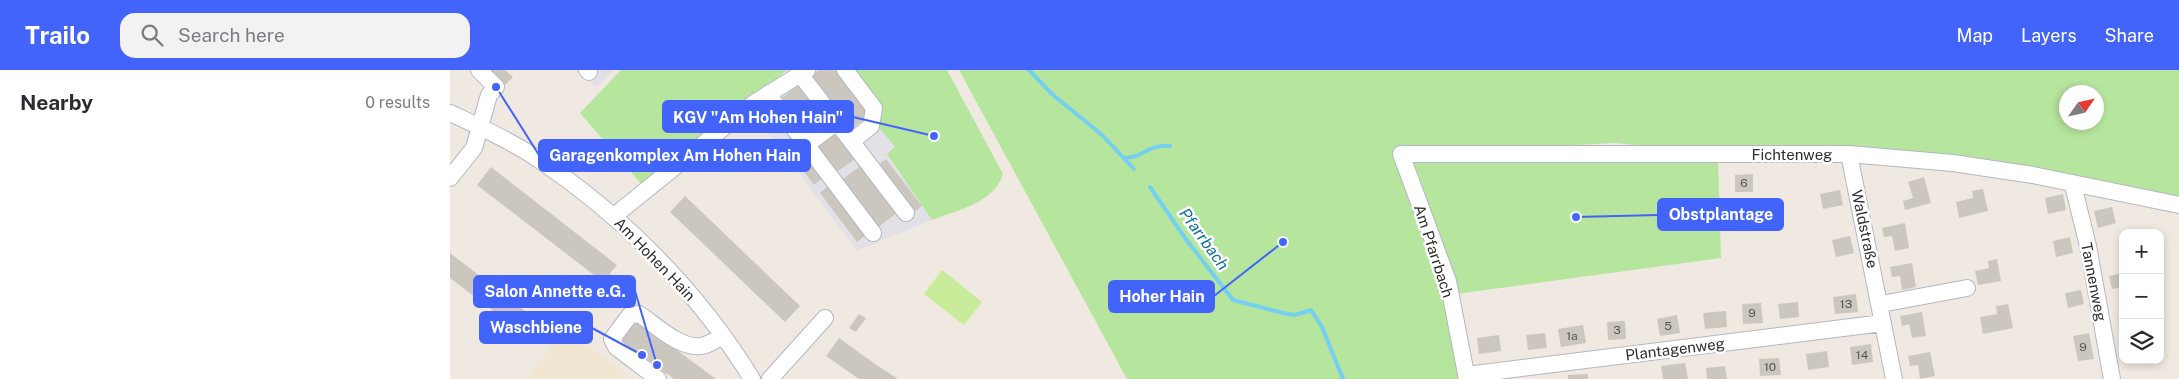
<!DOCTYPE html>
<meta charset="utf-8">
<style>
:root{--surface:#fff;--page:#f2f2f3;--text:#2b2b33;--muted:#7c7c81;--line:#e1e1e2;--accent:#4264fb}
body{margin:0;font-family:"Public Sans",sans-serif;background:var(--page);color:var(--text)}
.controls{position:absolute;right:15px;bottom:15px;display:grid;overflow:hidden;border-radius:10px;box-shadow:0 2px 8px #0003}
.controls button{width:45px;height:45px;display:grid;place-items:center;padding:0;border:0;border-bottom:1px solid var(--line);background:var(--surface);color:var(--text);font:25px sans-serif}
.compass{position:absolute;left:1609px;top:15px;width:45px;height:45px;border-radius:50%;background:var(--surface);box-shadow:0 2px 8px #0003;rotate:56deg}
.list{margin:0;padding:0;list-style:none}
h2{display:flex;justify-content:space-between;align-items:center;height:65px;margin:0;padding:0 20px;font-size:21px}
h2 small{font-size:16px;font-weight:400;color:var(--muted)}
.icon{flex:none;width:28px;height:28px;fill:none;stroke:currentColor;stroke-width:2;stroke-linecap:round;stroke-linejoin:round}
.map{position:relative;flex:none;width:1729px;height:309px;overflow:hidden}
header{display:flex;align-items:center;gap:30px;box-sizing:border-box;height:70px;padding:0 25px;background:var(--accent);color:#fff}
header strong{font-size:24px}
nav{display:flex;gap:28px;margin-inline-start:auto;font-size:18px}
.search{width:350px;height:45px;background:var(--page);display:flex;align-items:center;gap:12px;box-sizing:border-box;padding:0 18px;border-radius:15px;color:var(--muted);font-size:19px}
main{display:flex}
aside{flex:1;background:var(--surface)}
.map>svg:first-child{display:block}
.industrial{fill:#e3e1e8}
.education{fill:#f0e6d1}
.green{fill:#b6e59e;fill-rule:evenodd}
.pitch{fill:#c9ec9a}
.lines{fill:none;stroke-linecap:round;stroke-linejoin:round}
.stream{stroke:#75cff0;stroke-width:4}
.building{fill:#cbc7bf}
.minor-casing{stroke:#b4b7c1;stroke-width:18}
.minor{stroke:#fff;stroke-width:16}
.labels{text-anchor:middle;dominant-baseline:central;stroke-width:5;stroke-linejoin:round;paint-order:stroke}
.number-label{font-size:12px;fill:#555452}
.street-label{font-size:15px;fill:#2e2e2e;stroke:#fff}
.water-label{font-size:16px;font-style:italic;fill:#0d6fa3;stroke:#fff}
.leader{fill:none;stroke:#4264fb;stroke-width:2}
.callout-dot{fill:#4264fb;stroke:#fff;stroke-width:2}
.callout{fill:#4264fb;stroke:#4264fb;stroke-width:2}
.callout-label{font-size:16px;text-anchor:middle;font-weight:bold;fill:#fff}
</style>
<header>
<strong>Trailo</strong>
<div class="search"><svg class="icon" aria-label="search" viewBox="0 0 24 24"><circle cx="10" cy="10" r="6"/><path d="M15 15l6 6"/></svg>Search here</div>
<nav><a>Map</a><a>Layers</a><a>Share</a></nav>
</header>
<main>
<aside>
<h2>Nearby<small>0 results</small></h2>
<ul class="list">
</ul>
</aside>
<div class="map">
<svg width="1729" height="309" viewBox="0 0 1729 309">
<rect width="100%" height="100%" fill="#efe9e1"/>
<path class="industrial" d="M126,0H164L147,17Z
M349,0H403L427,55L445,78L437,84L482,150L407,181L297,35Z"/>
<path class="education" d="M109,265L139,276L182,309H77Z"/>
<path class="green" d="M171,0H337L194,117L130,43Z
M403,0H497L553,104C544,133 508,140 482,150L437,84L445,77L427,55Z
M509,0H1729V132L1583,105L1272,83L1165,73L951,84L962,101L1017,309H677ZM1616,22H1646V52H1616Z
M958,88H1268L1271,188L1006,224L969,106Z"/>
<path class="pitch" d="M492,200L532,232L514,255L474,224Z"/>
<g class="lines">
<path class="stream" d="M579,0L602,24L652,65L684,99
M675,88C694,88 697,74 720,76
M700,117L735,168L783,230L837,244L845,245L861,240L872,257L893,309"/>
</g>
<path class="building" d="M39,0H55L63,7L55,15Z
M369,0H386L420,45L400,60L360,6Z
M349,15L376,51L358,64L332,28Z
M386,63L405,89L387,102L368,76Z
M341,66L373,108L364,115L333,73Z
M436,89L472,136L463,143L428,95Z
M410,96L447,143L428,157L392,110Z
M41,97L167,195L153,212L27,115Z
M1303,104V122H1285V105Z
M1474,107L1481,133L1455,140L1453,131L1463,128L1458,112Z
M379,115L416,165L407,172L370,123Z
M1533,119L1538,141L1509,148L1506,132L1523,128L1522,121Z
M1390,120L1393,135L1373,139L1370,124Z
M1613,124L1616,140L1598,144L1595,128Z
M235,126L350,236L335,252L220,142Z
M1662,137L1666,153L1648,158L1644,141Z
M1455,153L1459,178L1445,181L1442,166L1434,167L1432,158Z
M1400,166L1404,183L1386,187L1382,170Z
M1620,167L1623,183L1606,187L1603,171Z
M0,183L92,254L80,269L0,208Z
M1547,189L1551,211L1528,215L1525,201L1539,198L1538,191Z
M1462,193L1466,217L1452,220L1450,206L1442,207L1440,197Z
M1673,203V217L1662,219L1659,206Z
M1631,220L1634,234L1618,238L1615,223Z
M1406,224L1408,242L1385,244L1383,227Z
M1348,232L1349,247L1330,249L1328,234Z
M1311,233L1313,253L1293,254L1292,234Z
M1558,234L1563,258L1533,264L1530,247L1547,244L1546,236Z
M1276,241L1277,257L1255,259L1253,243Z
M1472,242L1476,266L1462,268L1459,254L1452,256L1450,246Z
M409,244L416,248L406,262L399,258Z
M1227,245L1230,263L1210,266L1207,249Z
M185,249L266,309H224L170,269Z
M1673,249V262H1672L1669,250Z
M1175,251L1176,269L1158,270L1157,252Z
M1133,255L1136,273L1111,277L1108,259Z
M1095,263L1097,278L1078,280L1076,265Z
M1639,263L1644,289L1628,291L1623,266Z
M1049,265L1051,281L1029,284L1027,268Z
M389,268L425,294L448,309H409L376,286Z
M1421,274L1423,292L1402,295L1400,277Z
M1377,281L1379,297L1358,300L1356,284Z
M1480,282L1485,306L1470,309L1468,295L1460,296L1458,286Z
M1329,288L1331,305L1310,306L1309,289Z
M1235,293L1238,309H1213L1211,296Z
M1275,296L1277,309H1257L1256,298Z
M1138,304V309H1118V305Z"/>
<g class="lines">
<defs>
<path id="minor" d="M137,0L139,2
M395,0L424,38L421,56L402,71
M350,4L456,143
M318,24L423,163
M0,43C30,57 61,71 88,89C173,146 248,221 302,309
M356,75L387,52
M1399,84L1444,309
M0,108L24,78L39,25L46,17L29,0
M1623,115L1638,176L1662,309
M164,146L304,33L357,0
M1431,234L1517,218
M1016,305L1433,253
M208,309L166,277L162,269L180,245L189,244C206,255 230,279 251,276C259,275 266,270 272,265
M320,309L375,248
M1017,309L998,211L951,84H1399L1503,93L1583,105L1729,135"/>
</defs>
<use href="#minor" class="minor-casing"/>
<use href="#minor" class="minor"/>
</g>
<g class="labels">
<g class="number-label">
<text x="1294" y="113">6</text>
<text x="1396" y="234">13</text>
<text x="1302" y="243">9</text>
<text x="1218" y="256">5</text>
<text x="1167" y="260">3</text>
<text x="1122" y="266">1a</text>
<text x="1633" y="277">9</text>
<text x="1412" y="285">14</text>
<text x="1320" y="297">10</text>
</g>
<g class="street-label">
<text x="1342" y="84">Fichtenweg</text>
<text transform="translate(1415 159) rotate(78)">Waldstraße</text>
<text transform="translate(984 181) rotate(72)">Am Pfarrbach</text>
<text transform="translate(205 189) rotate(46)">Am Hohen Hain</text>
<text transform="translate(1644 212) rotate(79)">Tannenweg</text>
<text transform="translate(1225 279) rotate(-7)">Plantagenweg</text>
</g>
<g class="water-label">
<text transform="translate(754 169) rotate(54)">Pfarrbach</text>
</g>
</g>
<path class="leader" d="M484 66L403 47M46 17L89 85M1126 147L1208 145M207 295L185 221M833 172L764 226M192 285L142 258"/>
<g class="callout-dot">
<circle cx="484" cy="66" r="5"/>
<circle cx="46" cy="17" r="5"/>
<circle cx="1126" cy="147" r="5"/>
<circle cx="207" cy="295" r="5"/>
<circle cx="833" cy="172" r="5"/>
<circle cx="192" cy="285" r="5"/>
</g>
<g class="callout">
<rect x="213" y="31" width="190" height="31" rx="5"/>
<rect x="89" y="70" width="271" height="31" rx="5"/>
<rect x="1208" y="129" width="125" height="31" rx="5"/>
<rect x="24" y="206" width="161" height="31" rx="5"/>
<rect x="659" y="211" width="105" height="31" rx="5"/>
<rect x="30" y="242" width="112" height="31" rx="5"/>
</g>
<g class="callout-label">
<text x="308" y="53">KGV "Am Hohen Hain"</text>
<text x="225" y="91">Garagenkomplex Am Hohen Hain</text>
<text x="1271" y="150">Obstplantage</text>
<text x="105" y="227">Salon Annette e.G.</text>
<text x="712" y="232">Hoher Hain</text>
<text x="86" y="263">Waschbiene</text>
</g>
</svg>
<div class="controls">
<button>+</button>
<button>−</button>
<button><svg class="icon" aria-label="layers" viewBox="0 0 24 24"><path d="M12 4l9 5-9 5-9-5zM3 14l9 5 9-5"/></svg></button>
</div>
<svg class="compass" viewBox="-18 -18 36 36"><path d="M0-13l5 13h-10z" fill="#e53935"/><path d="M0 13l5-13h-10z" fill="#7c7c81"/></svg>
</div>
</main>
